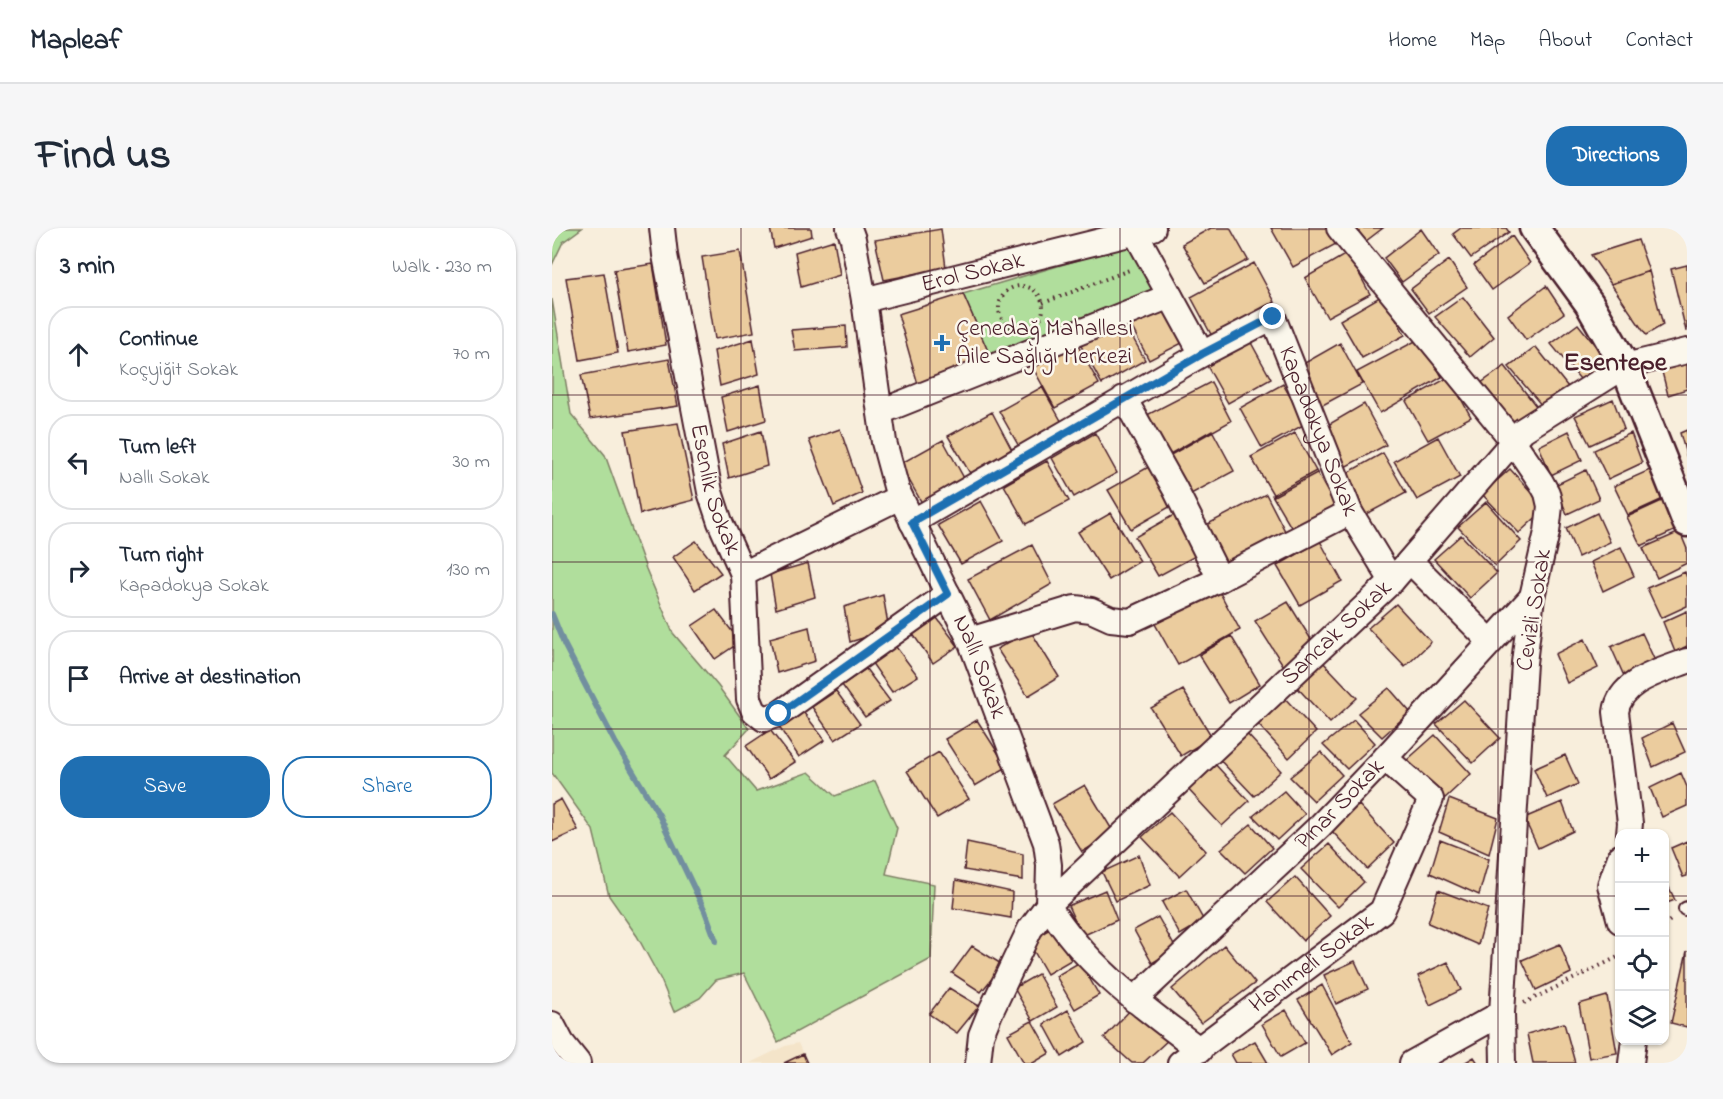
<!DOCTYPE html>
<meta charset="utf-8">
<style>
:root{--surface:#fff;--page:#f6f6f7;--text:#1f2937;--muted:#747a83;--line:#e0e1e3;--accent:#1f6fb2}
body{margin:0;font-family:"Indie Flower",sans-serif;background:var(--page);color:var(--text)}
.controls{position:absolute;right:18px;bottom:18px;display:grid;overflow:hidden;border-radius:12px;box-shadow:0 2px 4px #0004}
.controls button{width:54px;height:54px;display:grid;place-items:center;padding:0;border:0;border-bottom:2px solid var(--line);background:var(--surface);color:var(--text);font:30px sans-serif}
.stop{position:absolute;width:18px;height:18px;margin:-14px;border:4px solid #1f6fb2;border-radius:50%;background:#fff}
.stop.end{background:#1f6fb2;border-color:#fff;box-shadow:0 2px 6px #0008}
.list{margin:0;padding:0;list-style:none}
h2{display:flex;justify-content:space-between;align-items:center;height:78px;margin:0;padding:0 24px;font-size:26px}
h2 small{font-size:20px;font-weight:400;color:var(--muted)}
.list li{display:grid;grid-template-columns:39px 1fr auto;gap:18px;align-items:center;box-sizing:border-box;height:96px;margin:0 12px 12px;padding:0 12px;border:2px solid var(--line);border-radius:24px}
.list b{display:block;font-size:22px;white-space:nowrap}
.list p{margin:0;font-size:20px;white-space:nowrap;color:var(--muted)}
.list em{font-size:20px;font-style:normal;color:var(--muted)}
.actions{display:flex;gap:12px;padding:18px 24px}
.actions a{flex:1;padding:14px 0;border:2px solid var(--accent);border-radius:24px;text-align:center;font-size:21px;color:var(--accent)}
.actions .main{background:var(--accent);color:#fff}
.icon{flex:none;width:33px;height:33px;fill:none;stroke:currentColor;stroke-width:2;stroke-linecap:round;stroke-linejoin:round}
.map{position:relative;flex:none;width:1135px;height:835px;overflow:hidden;border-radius:24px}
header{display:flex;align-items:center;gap:36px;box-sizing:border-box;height:84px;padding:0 30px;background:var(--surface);border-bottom:2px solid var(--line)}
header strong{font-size:28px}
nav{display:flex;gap:33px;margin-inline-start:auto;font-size:21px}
.intro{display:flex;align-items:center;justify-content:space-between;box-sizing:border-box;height:144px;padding:0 36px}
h1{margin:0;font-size:42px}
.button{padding:15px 27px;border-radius:24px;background:var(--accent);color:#fff;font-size:21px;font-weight:700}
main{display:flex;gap:36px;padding:0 36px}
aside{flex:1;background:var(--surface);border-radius:24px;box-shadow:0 2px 4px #0004}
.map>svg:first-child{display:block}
.built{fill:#f4e4c9}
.green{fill:#b0de9c;stroke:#7d7e64;stroke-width:1.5}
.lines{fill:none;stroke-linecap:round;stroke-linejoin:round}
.stream{stroke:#728f9f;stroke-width:6}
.building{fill:#ebcc9e;stroke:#4a1f2b;stroke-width:1.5}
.service-casing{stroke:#4a1f2b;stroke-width:16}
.minor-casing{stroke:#4a1f2b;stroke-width:28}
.tertiary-casing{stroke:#4a1f2b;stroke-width:33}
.path{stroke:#4a1f2b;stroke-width:4;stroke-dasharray:1.5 4.5;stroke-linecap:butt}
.service{stroke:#fbf7ec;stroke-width:12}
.minor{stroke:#fbf7ec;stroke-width:24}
.tertiary{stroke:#fbf7ec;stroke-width:28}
.route{stroke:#1f6fb2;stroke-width:8}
.grid{fill:none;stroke:#4a1f2b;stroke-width:1.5;stroke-opacity:0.55}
.poi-dot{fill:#1f6fb2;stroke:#fbf7ec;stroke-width:2}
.labels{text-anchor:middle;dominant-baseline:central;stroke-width:5;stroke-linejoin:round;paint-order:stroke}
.street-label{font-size:24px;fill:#4a1f2b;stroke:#fbf7ec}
.poi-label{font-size:24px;fill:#4a1f2b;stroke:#fbf7ec;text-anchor:start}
.quarter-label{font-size:27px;font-weight:bold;fill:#4a1f2b;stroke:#fbf7ec}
</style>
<header>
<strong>Mapleaf</strong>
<nav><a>Home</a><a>Map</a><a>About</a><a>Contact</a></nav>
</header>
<div class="intro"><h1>Find us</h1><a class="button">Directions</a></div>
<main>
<aside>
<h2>3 min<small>Walk · 230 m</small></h2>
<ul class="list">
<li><svg class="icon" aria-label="ahead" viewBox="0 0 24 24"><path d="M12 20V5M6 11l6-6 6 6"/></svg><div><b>Continue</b><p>Koçyiğit Sokak</p></div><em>70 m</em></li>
<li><svg class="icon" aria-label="left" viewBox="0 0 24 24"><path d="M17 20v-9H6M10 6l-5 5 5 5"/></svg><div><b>Turn left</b><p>Nallı Sokak</p></div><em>30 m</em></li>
<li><svg class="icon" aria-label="right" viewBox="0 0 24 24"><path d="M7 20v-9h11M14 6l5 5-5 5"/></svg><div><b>Turn right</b><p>Kapadokya Sokak</p></div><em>130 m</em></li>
<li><svg class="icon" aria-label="arrive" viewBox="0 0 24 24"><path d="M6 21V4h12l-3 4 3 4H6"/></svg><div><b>Arrive at destination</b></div></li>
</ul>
<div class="actions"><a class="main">Save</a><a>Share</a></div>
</aside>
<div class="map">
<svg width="1135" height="835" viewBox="0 0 1135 835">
<rect width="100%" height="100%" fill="#f8eedc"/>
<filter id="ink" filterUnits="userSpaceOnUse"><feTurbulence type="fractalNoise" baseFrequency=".0167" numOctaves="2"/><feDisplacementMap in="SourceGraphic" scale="12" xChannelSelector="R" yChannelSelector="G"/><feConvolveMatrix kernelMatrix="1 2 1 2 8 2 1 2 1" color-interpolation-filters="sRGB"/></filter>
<g filter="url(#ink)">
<path class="built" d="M246,815L255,835H198L233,818Z"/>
<path class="green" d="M0,0H30L11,14L0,37Z
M580,16L606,60L439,130L411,66Z
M0,71L19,186L53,227L94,341L121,405L166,458L197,501L173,527L204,563L257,544L283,568L323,553L345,600L334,646L382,656L379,731L226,814L192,745L164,752L148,770L122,784L109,752L85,708L57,668L41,602L0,545Z"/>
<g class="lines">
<path class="stream" d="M0,386L12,416L63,514L107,587L153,683L164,713"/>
</g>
<path class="building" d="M218,0H259L260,8L222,20Z
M659,0H678L696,32L653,55L630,16Z
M719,0H775L784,16L741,39Z
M803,0H831L814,13Z
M909,0H954L957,4L919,30L901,6Z
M389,1L394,40L332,52L323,12Z
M869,1L887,27L850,54L832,30Z
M960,8L978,35L940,62L922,37Z
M282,12L288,47L249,59L243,24Z
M1086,12L1097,43L1059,56L1039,27Z
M188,23L202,104L163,111L150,29Z
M796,25L818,66L775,89L753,50Z
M897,32L915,59L877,85L859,61Z
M702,35L723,74L661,110L639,69Z
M101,36L114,117L76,124L62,42Z
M1135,37V103H1134L1119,41Z
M1097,43L1111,97L1094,107L1059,56Z
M52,45L66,125L28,132L14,50Z
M994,58L1012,85L974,112L956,87Z
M411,66L439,130L367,160L346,86Z
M831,67L853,107L810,130L788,92Z
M911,69L942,109L918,129L883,89Z
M618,73L638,111L597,132L577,94Z
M571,92L593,132L550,156L528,116Z
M1026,96L1058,136L1033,157L999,116Z
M294,98L295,119L243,123L239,102Z
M869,110L890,149L828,185L805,144Z
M201,111L207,146L168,158L162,123Z
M697,111L719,151L676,175L654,136Z
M788,115L810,156L767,179L744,140Z
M525,116L547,156L503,180L481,140Z
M984,119L1016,159L991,179L957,139Z
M1135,130V161L1116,167L1109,140Z
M117,131L126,178L38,191L29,147Z
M953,138L984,178L959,199L925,158Z
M897,149L919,189L876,212L854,173Z
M659,154L679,193L617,228L595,187Z
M731,156L753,196L710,220L688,180Z
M208,157L214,192L176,204L169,169Z
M490,159L512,198L469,222L447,183Z
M1061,171L1072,201L1038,217L1023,188Z
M812,176L834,217L791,240L769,201Z
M440,184L461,224L419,247L396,208Z
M126,195L142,272L88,286L73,203Z
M288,201L310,265L282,278L257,212Z
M660,202L682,243L639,266L616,227Z
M1135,202V230L1128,205Z
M209,203L215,238L177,250L170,216Z
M1017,203L1030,232L999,247L987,218Z
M543,205L565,245L522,269L500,230Z
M743,205L765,245L722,268L699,229Z
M1079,205L1090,235L1056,251L1042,222Z
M886,209L908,249L865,272L842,233Z
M391,212L413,252L370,275L348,236Z
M831,225L854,265L811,288L788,249Z
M495,233L517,273L474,296L452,257Z
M600,237L621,277L579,301L556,262Z
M958,241L994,280L967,305L930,266Z
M1100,241L1111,271L1076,287L1062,258Z
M1034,242L1047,271L1015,286L1003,257Z
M764,243L786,283L743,306L720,267Z
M714,266L734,305L673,340L650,299Z
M1112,272L1124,302L1089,318L1075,289Z
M429,273L451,313L409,336L386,297Z
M934,274L969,313L943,338L906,299Z
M627,284L649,325L606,348L583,309Z
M559,285L588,333L557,352L526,304Z
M1045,285L1058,314L1026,329L1014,300Z
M1128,304L1135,321V335L1105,350L1091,320Z
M909,307L945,345L918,370L882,331Z
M144,313L169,345L143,362L121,329Z
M768,313L790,353L748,377L725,338Z
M480,317L500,356L438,392L416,351Z
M1069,319L1082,348L1051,363L1039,334Z
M256,335L263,369L224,381L218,346Z
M1133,344L1135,350V378L1109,390L1095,360Z
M667,363L688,402L626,437L603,396Z
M331,367L337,402L298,414L292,379Z
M736,374L765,421L733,440L703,393Z
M844,376L879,414L853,439L816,400Z
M164,382L188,414L163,431L140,398Z
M1135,383V418L1123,424L1111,394Z
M382,386L406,418L381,435L358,402Z
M257,399L263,433L225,445L218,410Z
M478,402L507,449L476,468L445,421Z
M1090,405L1103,433L1072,448L1059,419Z
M679,408L708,456L677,475L647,427Z
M1033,411L1046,440L1015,455L1003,426Z
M341,415L366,448L340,464L317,431Z
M769,432L805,470L778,495L742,456Z
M314,441L338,473L313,489L290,457Z
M837,460L858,484L830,509L806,485Z
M631,462L660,509L629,528L599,480Z
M284,463L308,496L283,512L260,479Z
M729,466L764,504L737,530L701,491Z
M912,472L948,510L921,535L884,496Z
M248,480L273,512L247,529L225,496Z
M425,492L455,539L423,558L393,511Z
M802,492L823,515L795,541L771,517Z
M1120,495L1133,524L1101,539L1090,510Z
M218,502L243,534L217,551L194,518Z
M694,505L729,543L702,568L666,530Z
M883,507L919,546L892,571L855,532Z
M387,524L417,571L385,590L355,543Z
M769,524L790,547L762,573L738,549Z
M1013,527L1026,556L995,570L982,541Z
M662,535L697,573L670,598L634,559Z
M1129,545L1135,559V578L1110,589L1098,560Z
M533,557L562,605L530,624L500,576Z
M732,563L753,586L725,612L701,588Z
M9,571L26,602L0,614V576Z
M897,571L946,590L937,626L887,604Z
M1010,574L1021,603L986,620L972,590Z
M807,577L842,615L815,641L779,602Z
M618,584L654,623L627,648L590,609Z
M699,596L720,620L693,645L669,621Z
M888,612L937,631L927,667L878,645Z
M1135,613V648L1131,649L1119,620Z
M415,614L471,626V652L412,642Z
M777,616L812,654L786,679L749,641Z
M587,627L598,657L564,673L550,644Z
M743,649L778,688L751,713L715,674Z
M1112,649L1123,672L1112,676Z
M404,652L460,664L459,690L401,680Z
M634,661L652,693L628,707L610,674Z
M553,662L565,692L530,708L516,678Z
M886,662L936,681L926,717L876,695Z
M606,689L624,721L600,735L582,702Z
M500,700L519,732L495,746L476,713Z
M1008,716L1019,745L984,762L970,732Z
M672,717L703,755L649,795L620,761Z
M420,718L451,737L429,764L400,745Z
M1135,723V799L1119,795Z
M803,733L816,761L784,776L772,747Z
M528,734L547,767L523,781L504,748Z
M896,734L909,762L878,777L866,748Z
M486,746L505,779L481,793L462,760Z
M770,757L800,814L780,827L746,772Z
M397,760L427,778L405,805L377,786Z
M1055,768L1065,825L1037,830L1027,776Z
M581,779L617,811L591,835H580L552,810Z
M516,782L534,814L510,829L492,796Z
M734,782L753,815L729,829L710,796Z
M480,793L498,825L481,835H472L456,806Z
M1012,795L1023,835H981L975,806Z
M703,813L716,835H684L679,826Z
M251,826L255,835H232Z
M922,829L926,835H912Z"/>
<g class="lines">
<defs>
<path id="service" d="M1133,681L1135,680"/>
<g id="minor">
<path id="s1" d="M110,0L113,27L158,264L168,294L191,346L348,269"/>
<path id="s2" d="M297,0L301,11L312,72L332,214L345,262L418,412L494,615L497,637L496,677L478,701L438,785L429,807L426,835"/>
<path d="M787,0L961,213L989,254L995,265L998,278L995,304L980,369L972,435L950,785L951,835"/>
<path d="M583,4L650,126"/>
<path id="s3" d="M312,72L601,0"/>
<path d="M572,170L623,261L668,351"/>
<path d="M328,184L618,68"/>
<path id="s4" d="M360,294L650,126L721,89L798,284L840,353"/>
<path d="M858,333L938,413"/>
<path d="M191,346L197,471L202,483L212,491L227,486L396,366"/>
<path d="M418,412L523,380L539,382L559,391L578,393L668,351L798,284"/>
<path d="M1077,606L1078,595L1064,484C1068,452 1110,443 1135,433"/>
<path d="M1068,629L1058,657L1068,693"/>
<path id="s5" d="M582,772L768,598L833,530L980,369"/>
<path d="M0,796L10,815L26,835"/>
<path id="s6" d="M648,822C591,779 534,739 496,677L840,353L971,202L1073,138L1135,123"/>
<path id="s7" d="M628,835L830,683L879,571L833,530"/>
<path d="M860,835L950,785"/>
<path d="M1079,835L1082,812"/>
</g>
<path id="tertiary" d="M982,0L1037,75L1073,138L1135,294"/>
</defs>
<use href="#service" class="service-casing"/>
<use href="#minor" class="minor-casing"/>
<use href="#tertiary" class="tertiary-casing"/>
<path class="path" d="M447 80a22 22 0 1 1 44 0a22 22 0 1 1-44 0Z
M491,75L580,41
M1112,697L1120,691
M972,775L1068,728"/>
<use href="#service" class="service"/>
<use href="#minor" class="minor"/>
<use href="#tertiary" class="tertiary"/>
</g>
</g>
<g class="lines" filter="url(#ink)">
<path class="route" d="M227,486L396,366L360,294L650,126L721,89"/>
</g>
<path class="grid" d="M189,0V835M378,0V835M568,0V835M757,0V835M946,0V835M0,167H1135M0,334H1135M0,501H1135M0,668H1068M1112,668H1135"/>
<path class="poi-dot" d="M387 106h6v6h6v6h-6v6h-6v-6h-6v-6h6z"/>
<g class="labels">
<g class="street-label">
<text stroke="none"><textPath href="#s3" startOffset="112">Erol Sokak</textPath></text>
<text stroke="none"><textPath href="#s4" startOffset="538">Kapadokya Sokak</textPath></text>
<text stroke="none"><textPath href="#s1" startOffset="267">Esenlik Sokak</textPath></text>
<text transform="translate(983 382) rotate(-81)">Cevizli Sokak</text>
<text stroke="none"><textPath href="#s6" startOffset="608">Sancak Sokak</textPath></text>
<text stroke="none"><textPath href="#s2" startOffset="462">Nallı Sokak</textPath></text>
<text stroke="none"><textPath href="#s5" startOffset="284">Pınar Sokak</textPath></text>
<text stroke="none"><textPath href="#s7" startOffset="165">Hanımeli Sokak</textPath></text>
</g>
<g class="poi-label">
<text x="404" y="101">Çenedağ Mahallesi<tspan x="404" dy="28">Aile Sağlığı Merkezi</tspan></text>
</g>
<g class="quarter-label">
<text x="1063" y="135">Esentepe</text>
</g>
</g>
</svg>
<div class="controls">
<button>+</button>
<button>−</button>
<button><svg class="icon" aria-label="locate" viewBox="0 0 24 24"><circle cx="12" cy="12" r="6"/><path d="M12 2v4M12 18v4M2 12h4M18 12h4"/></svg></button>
<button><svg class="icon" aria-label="layers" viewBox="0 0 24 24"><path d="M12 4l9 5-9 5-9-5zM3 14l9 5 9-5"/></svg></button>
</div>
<div class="stop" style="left:227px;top:486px"></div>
<div class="stop end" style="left:721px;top:89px"></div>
</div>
</main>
